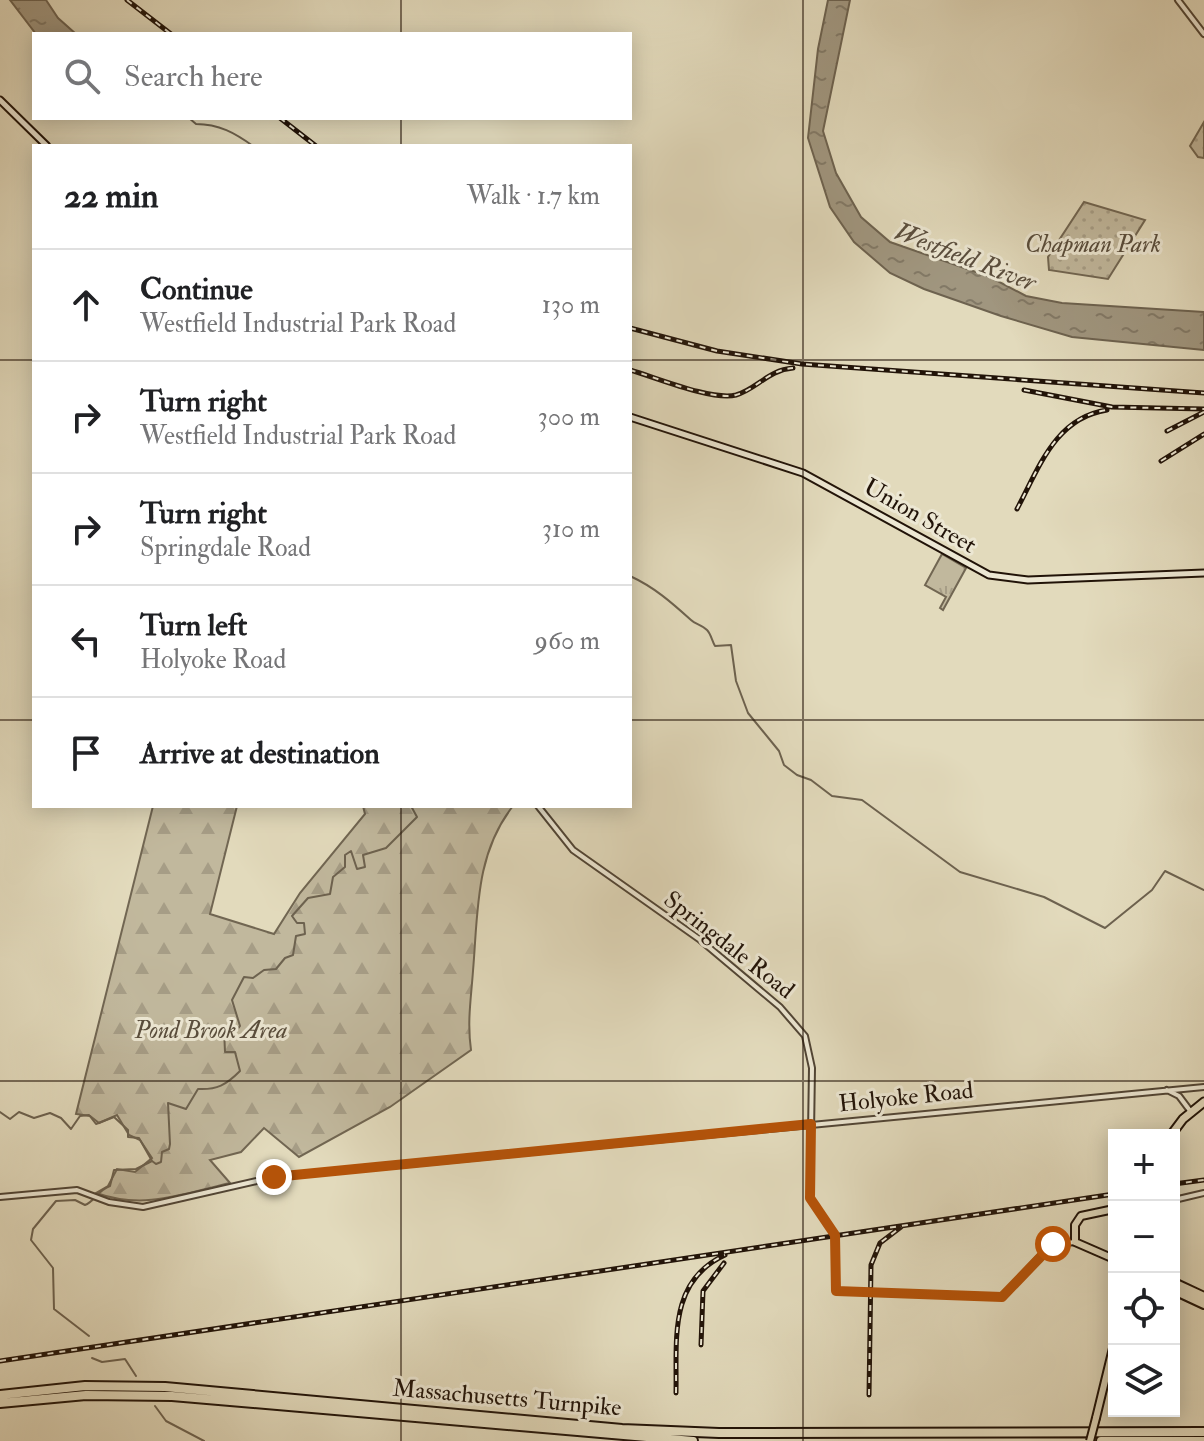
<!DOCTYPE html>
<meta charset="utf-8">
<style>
:root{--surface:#fff;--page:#f2f2f2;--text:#202124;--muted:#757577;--line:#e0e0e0}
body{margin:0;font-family:"IM FELL Double Pica",serif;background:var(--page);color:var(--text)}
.controls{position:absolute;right:24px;bottom:24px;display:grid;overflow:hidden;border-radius:0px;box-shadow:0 4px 20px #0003}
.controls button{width:72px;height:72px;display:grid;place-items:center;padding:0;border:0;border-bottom:2px solid var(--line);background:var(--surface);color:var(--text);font:40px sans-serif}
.stop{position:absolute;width:24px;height:24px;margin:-18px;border:6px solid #b45309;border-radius:50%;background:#fff}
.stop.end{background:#b45309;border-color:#fff;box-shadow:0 2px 8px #0008}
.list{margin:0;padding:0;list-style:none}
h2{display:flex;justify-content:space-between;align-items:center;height:104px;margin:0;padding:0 32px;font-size:34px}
h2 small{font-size:26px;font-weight:400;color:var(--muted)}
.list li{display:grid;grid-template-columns:52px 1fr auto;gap:24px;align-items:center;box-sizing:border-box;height:112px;padding:0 32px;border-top:2px solid var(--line)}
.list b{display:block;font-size:30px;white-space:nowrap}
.list p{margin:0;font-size:26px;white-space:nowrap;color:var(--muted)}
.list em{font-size:26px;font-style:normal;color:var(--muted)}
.icon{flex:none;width:44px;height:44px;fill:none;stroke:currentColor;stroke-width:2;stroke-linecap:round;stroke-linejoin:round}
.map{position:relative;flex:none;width:1204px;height:1441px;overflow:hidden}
.search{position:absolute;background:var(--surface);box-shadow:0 4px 20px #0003;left:32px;top:32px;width:600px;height:88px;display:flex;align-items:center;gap:20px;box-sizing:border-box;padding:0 28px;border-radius:0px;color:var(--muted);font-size:30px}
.panel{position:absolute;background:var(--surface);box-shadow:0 4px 20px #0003;left:32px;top:144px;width:600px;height:664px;border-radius:0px}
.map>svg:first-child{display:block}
.grass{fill:url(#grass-tufts);stroke:#716652;stroke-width:2}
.forest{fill:url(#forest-firs);stroke:#716652;stroke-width:2}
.park{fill:url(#park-dots);stroke:#716652;stroke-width:2}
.water{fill:url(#water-ripples);stroke:#6d624f;stroke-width:2}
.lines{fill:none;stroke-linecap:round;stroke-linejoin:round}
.stream{stroke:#6d624f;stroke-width:2}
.tertiary-casing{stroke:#514535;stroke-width:8}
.secondary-casing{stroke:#211308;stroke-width:9}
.primary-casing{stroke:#211308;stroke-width:10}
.trunk-casing{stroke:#211308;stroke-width:11}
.motorway-casing{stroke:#211308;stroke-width:12}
.tertiary{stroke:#ece7d3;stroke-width:4}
.secondary{stroke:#ece7d3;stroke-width:5}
.primary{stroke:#e2dabc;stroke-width:6}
.trunk{stroke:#e2dabc;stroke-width:7}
.motorway{stroke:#e2dabc;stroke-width:8}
.rail-casing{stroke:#211308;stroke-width:5}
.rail{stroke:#ece7d3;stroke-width:2;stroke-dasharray:6;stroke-linecap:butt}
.primary-bridge-casing{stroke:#211308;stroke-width:10;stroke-linecap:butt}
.primary-bridge{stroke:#e2dabc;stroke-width:6}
.route{stroke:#b45309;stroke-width:10}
.grid{fill:none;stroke:#211308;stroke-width:2;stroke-opacity:0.55}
.labels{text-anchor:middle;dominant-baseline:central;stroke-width:6;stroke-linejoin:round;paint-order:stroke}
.park-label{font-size:24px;font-style:italic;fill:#594d3c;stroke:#ece7d3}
.street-label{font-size:24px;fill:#211308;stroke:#ece7d3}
.water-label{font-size:26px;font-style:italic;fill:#5a4e3e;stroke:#ece7d3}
</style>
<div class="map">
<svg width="1204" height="1441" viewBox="0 0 1204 1441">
<defs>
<pattern id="grass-tufts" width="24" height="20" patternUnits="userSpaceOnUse" patternTransform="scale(2)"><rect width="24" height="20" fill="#c1b89d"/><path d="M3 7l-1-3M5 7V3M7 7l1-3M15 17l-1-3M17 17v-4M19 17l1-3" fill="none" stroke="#a69d86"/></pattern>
<pattern id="forest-firs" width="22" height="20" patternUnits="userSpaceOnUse" patternTransform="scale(2)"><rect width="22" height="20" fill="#c1b89d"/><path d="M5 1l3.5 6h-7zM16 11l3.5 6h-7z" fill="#a69d86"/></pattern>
<pattern id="park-dots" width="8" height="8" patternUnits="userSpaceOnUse" patternTransform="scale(2)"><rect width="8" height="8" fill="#c1b89d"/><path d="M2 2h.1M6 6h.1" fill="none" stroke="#a69d86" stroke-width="1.8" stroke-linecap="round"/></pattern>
<pattern id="water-ripples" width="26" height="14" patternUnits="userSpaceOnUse" patternTransform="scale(2)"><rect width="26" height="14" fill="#a0967f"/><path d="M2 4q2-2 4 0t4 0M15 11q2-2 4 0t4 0" fill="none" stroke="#827966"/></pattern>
</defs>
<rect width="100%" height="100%" fill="#e2dabc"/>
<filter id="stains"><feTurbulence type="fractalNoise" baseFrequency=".0025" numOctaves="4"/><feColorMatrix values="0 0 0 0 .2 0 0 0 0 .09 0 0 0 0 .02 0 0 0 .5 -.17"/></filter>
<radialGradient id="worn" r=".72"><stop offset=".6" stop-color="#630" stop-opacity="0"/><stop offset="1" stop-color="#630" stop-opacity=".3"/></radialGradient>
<path class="grass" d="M942,554L966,568L943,610L940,608L946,597L925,585Z"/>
<path class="forest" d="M153,806H237L210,914L274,934L300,893L365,814L363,806H513C475,854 478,913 473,971C471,999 467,1022 471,1050L390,1107L299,1157L264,1128L241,1152L210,1160L230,1183C182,1194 144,1210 96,1193L108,1186L117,1169L135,1172L152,1158L140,1140L129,1135L117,1115L99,1123L90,1116L76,1114Z"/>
<path class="park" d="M1204,122V158L1198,157L1190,146Z
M1084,202L1145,220L1108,279L1049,270L1048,257Z"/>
<path class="water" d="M10,0H46L58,18L76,34H36Z
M828,0H850L823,131L836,173L861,217L890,242L990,277L1026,296L1062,303L1204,312V350L1072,337L1001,316L924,289L890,273L854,242L830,207L808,138L818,49Z"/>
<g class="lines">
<path class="stream" d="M189,118L196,124C219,124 235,133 253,146
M630,576C654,587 671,602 691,620C695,624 702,625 707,630C711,634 712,641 715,646L731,645L736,681L748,713L779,751L784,765L797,775L811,780L832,796L862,800L960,872L1044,897L1105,928L1152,890L1165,871L1204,890
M0,1112L10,1119L19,1112L34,1118L50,1113L61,1118L71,1129L80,1116L89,1115L96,1124L114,1117L128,1130V1137L139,1138L152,1161
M89,1336L54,1309L53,1268L31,1240L33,1229L56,1201L75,1200L85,1205C94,1202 98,1190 110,1186L114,1170L136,1169L152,1161L156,1164L161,1162L162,1152L169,1149L170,1144L168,1103L186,1109L198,1089C217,1090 226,1085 240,1071L235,1052H225L224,1029L237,1030L240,1026L232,1000L244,977L253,978L264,970L276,969L285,958L293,955L296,936L305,934L304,923H297L292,916L308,898L330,894L333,877L345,867V855L351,851L357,869L365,867L363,855L386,848L417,817L411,806
M92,1358L102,1362L125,1359L136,1376
M155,1406L166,1421L204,1441"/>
<defs>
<path id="tertiary" d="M1178,0L1204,34
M538,806L573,850L699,939L780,1007L805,1036L812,1068L810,1198L835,1235L836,1291L1002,1297L1051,1245L1075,1242
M1167,1090L1179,1096L1191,1112
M0,1197L77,1190L109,1202L143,1207L274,1177L1204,1087
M1174,1200L1204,1193"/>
<path id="secondary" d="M0,100L47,146
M630,417L803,473L989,575L1028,580L1204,573"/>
<path id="primary" d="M1114,1209L1081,1216L1075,1225V1242L1114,1259
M1096,1418L1114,1344"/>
<path id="trunk" d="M1171,1135L1183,1119L1204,1102"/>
<path id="motorway" d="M1174,1283L1204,1297
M1174,1290L1204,1304
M0,1395L85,1386L165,1387L622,1429L719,1433L1204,1432
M0,1403L86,1395L172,1396L693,1441
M1101,1441H1204"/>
</defs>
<use href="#tertiary" class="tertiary-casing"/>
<use href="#secondary" class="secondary-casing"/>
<use href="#primary" class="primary-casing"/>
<use href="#trunk" class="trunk-casing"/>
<use href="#motorway" class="motorway-casing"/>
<use href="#tertiary" class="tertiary"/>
<use href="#secondary" class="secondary"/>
<use href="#primary" class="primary"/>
<use href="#trunk" class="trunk"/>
<use href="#motorway" class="motorway"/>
<defs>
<path id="rail" d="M127,0L171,34
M280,118L316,146
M630,328L717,351L802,364L1204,393
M630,370C655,377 712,401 736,395C757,389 768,370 793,368
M1024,390L1112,407L1204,409
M1167,431L1204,412
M1161,461L1204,434
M1017,509C1039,468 1055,418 1107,410
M1174,1184L1204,1180
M701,1345L703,1291L724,1263
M0,1361L1114,1194
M676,1393C677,1340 668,1281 725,1255
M869,1395L871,1265L880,1243L901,1227"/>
</defs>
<use href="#rail" class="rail-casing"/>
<use href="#rail" class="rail"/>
<defs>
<path id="primary-bridge" d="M1090,1441L1096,1418"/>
</defs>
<use href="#primary-bridge" class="primary-bridge-casing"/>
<use href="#primary-bridge" class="primary-bridge"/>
</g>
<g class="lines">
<path class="route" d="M274,1177L811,1124L810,1198L835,1235L836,1291L1002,1297L1053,1244"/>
</g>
<path class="grid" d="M401,0V34M803,0V1441M401,118V146M0,360H34M630,360H1204M0,720H34M630,720H1204M401,806V1441M0,1081H1204"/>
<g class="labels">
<g class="park-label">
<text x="1093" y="244">Chapman Park</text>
<text x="211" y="1030">Pond Brook Area</text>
</g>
<g class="street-label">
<text transform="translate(920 516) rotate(30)">Union Street</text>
<text transform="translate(729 945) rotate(38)">Springdale Road</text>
<text transform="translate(906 1097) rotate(-6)">Holyoke Road</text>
<text transform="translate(507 1398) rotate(5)">Massachusetts Turnpike</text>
</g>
<g class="water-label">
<text transform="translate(965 257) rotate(21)">Westfield River</text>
</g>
</g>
<rect width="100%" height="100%" filter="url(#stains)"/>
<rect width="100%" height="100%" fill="url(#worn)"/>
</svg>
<div class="controls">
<button>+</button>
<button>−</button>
<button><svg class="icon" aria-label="locate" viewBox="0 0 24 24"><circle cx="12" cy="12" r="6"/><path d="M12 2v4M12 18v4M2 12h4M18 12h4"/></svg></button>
<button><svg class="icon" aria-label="layers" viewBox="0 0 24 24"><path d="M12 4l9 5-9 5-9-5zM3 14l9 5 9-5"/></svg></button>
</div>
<div class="stop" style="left:1053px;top:1244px"></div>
<div class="stop end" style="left:274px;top:1177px"></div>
<div class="search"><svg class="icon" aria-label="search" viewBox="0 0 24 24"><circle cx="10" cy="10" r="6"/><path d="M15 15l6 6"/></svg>Search here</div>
<section class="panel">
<h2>22 min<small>Walk · 1.7 km</small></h2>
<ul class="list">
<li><svg class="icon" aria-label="ahead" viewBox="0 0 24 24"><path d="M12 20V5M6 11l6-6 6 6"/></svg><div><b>Continue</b><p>Westfield Industrial Park Road</p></div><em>130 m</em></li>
<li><svg class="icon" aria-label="right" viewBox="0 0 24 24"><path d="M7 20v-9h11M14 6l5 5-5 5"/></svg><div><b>Turn right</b><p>Westfield Industrial Park Road</p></div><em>300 m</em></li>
<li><svg class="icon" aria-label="right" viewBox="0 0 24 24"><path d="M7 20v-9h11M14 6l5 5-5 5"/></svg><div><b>Turn right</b><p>Springdale Road</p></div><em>310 m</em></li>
<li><svg class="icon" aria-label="left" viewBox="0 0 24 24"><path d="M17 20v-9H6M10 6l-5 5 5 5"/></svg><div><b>Turn left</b><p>Holyoke Road</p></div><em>960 m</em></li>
<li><svg class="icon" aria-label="arrive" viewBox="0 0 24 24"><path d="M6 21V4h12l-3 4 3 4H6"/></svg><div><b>Arrive at destination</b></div></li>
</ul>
</section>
</div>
